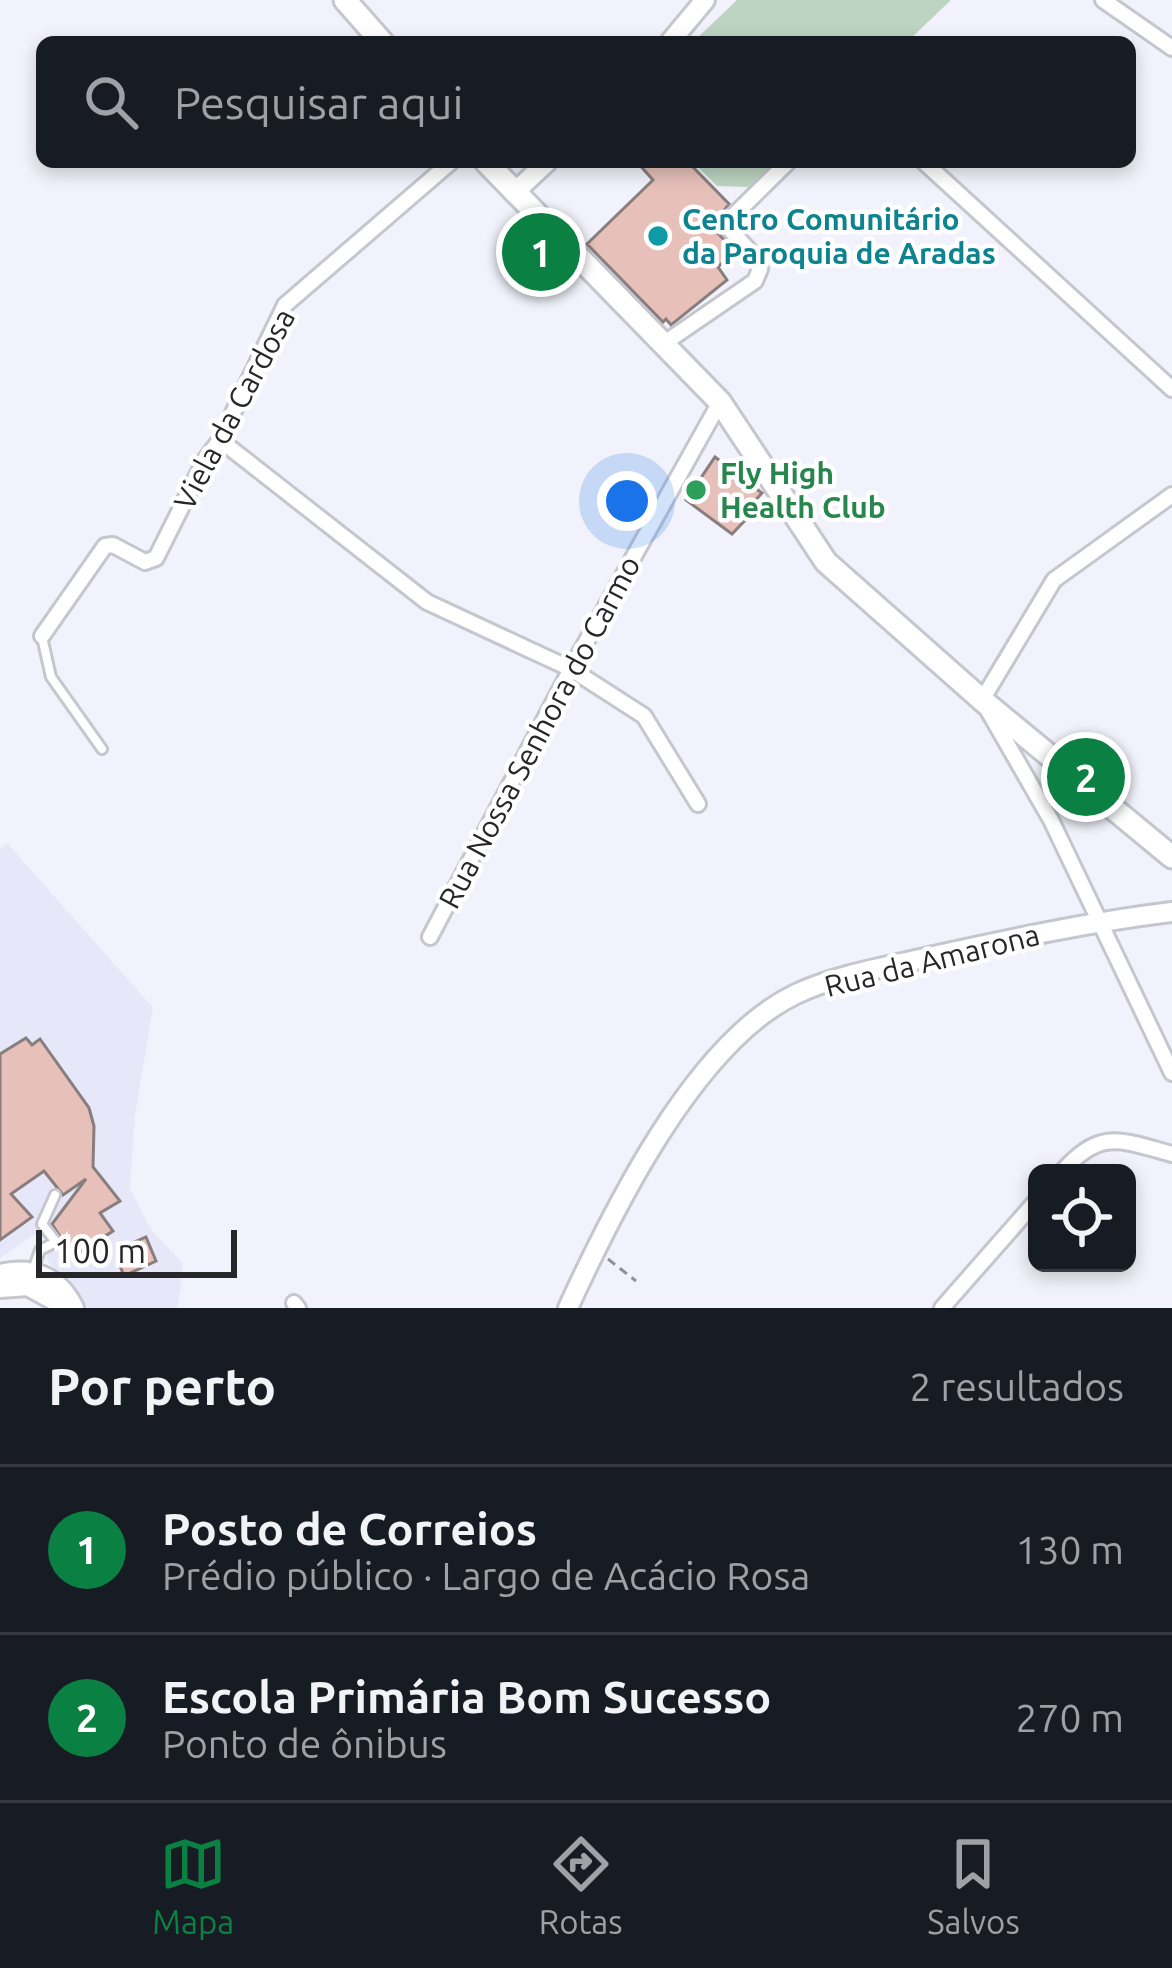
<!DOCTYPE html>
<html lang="pt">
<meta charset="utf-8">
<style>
:root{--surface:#171b24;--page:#20242c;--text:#f1f3f6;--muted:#9ea1a6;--line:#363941;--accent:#0b8043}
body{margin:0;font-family:Ubuntu,sans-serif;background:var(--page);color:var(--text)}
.controls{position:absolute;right:36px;bottom:36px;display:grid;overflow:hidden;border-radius:18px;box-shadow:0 6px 18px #0003}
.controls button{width:108px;height:108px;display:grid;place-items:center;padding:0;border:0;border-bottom:3px solid var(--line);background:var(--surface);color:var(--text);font:60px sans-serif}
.scale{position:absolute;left:36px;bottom:30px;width:201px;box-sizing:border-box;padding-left:12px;border:6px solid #27272a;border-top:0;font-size:33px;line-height:42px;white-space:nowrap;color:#27272a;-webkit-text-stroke:9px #fff;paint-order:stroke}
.you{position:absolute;left:627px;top:501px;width:42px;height:42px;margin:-30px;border:9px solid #fff;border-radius:50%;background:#1a73e8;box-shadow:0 0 0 18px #1a73e833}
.badge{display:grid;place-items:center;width:78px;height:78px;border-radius:50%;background:var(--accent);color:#fff;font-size:39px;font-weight:700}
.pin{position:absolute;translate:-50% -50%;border:6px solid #fff;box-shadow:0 3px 12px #0006}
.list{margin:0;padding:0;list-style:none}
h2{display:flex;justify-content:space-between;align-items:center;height:156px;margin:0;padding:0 48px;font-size:51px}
h2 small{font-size:39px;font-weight:400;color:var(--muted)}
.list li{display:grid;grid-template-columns:78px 1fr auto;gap:36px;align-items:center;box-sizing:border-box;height:168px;padding:0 48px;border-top:3px solid var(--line)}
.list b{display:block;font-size:45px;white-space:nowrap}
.list p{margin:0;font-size:39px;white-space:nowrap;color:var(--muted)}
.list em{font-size:39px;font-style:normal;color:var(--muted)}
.icon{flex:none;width:66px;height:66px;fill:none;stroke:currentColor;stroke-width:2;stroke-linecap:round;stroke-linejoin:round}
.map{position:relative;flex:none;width:1172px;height:1308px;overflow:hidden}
.search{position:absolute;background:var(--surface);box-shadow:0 6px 18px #0003;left:36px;right:36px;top:36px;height:132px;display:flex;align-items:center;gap:30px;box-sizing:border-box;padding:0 42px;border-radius:18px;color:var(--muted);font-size:45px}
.sheet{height:492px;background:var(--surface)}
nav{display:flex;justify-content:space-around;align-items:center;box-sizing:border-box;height:168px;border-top:3px solid var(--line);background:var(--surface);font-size:33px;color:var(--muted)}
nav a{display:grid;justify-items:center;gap:6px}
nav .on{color:var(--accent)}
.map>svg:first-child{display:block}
.built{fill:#e6e7f8}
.green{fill:#bcd4c1}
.building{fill:#e6c0b9;stroke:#887e7d;stroke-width:3}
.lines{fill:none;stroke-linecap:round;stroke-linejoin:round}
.service-casing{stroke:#c6c6cf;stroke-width:14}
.minor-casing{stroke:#c6c6cf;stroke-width:20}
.tertiary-casing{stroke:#c6c6cf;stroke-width:24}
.secondary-casing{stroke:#c6c6cf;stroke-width:27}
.path{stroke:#8f9096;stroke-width:3;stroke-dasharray:9 6;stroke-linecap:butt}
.service{stroke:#fff;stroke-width:8}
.minor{stroke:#fff;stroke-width:14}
.tertiary{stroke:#fff;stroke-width:18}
.secondary{stroke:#fff;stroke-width:21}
.culture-dot{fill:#0f9aa8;stroke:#fff;stroke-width:4.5}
.leisure-dot{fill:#2e9e5b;stroke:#fff;stroke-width:4.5}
.labels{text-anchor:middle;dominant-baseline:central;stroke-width:9;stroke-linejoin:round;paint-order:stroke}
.culture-label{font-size:30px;font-weight:bold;fill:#0d838f;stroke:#fff;text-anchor:start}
.street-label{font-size:30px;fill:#27272a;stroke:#fff}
.leisure-label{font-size:30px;font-weight:bold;fill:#27864d;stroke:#fff;text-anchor:start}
</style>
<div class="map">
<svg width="1172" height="1308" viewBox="0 0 1172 1308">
<rect width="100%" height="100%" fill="#f1f2fb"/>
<path class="built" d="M7,843L153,1008L135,1115L130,1189L152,1231L183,1264L178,1308H88L47,1260V1240L36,1233L0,1258V849Z"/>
<path class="green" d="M737,0H951L907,42H693Z
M693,162H775L748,187L717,186Z"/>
<path class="building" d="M637,162H688L729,204L712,227L735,251L718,267L727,280L671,325L666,319L663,322L587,244L653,180Z
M549,262L563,273L552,287L538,276Z
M715,457L762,493L751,505L755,510L732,534L686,500Z
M26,1038L32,1045L40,1039L89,1108L94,1126L93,1167L120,1201L100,1213L113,1231L73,1257L52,1224L86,1179L63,1195L44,1171L11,1194L32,1217L0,1240V1054Z
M146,1237L156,1261L124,1276L120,1266L136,1258L130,1244Z"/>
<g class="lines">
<defs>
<path id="service" d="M42,637L51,677L102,749
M32,1273L40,1250L56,1242L42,1224L55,1195"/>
<path id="minor" d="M1103,0L1172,48
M924,162L1172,389
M663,344L755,281L760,269L756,258L725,224L788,162
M220,440L427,602L571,669L644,716L698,804
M1172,495L1054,580L982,700L1051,820L1172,1073
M42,636L105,546L113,545L145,562L156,558L205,460L220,440L285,305L451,162
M430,937L571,669L720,402
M1061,1173C1100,1128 1120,1140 1172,1154
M294,1303L298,1308
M942,1308L1037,1200"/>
<path id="tertiary" d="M670,42L705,0
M514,193L547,162
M0,1274C33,1266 59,1277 74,1308
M0,1288L28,1286L68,1308
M568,1308C613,1210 695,1042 796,994C836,975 886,967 929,957C1010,939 1090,922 1172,912"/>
<path id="secondary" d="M345,0L382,42
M486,162L720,402L826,562L982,700L1172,857"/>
</defs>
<use href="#service" class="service-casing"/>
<use href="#minor" class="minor-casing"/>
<use href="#tertiary" class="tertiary-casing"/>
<use href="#secondary" class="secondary-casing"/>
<path class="path" d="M608,1259L636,1281"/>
<use href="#service" class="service"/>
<use href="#minor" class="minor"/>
<use href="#tertiary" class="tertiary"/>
<use href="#secondary" class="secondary"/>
</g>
<circle class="culture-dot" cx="658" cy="236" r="12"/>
<circle class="leisure-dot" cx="696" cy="490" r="12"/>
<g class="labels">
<g class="culture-label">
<text x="682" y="219">Centro Comunitário<tspan x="682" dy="34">da Paroquia de Aradas</tspan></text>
</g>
<g class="street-label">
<text transform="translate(234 409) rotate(-62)">Viela da Cardosa</text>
<text transform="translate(539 732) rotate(-62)">Rua Nossa Senhora do Carmo</text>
<text transform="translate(932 960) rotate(-14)">Rua da Amarona</text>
</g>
<g class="leisure-label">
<text x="720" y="473">Fly High<tspan x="720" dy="34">Health Club</tspan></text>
</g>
</g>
</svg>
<div class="controls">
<button><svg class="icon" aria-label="locate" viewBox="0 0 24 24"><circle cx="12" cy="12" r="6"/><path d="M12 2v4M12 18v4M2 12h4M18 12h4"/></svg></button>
</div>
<div class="scale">100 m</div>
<div class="you"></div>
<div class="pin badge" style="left:541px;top:252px">1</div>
<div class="pin badge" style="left:1086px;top:777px">2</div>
<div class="search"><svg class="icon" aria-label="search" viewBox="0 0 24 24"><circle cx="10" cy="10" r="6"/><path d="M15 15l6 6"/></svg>Pesquisar aqui</div>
</div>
<section class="sheet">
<h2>Por perto<small>2 resultados</small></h2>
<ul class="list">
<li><span class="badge">1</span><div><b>Posto de Correios</b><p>Prédio público · Largo de Acácio Rosa</p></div><em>130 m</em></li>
<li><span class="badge">2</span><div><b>Escola Primária Bom Sucesso</b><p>Ponto de ônibus</p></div><em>270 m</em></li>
</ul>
</section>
<nav>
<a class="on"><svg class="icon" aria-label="map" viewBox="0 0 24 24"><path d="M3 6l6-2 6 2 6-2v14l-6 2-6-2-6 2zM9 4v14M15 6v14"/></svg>Mapa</a>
<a><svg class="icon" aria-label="directions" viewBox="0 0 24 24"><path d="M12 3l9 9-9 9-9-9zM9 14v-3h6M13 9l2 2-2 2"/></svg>Rotas</a>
<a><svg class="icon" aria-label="saved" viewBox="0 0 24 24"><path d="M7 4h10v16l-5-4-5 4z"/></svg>Salvos</a>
</nav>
